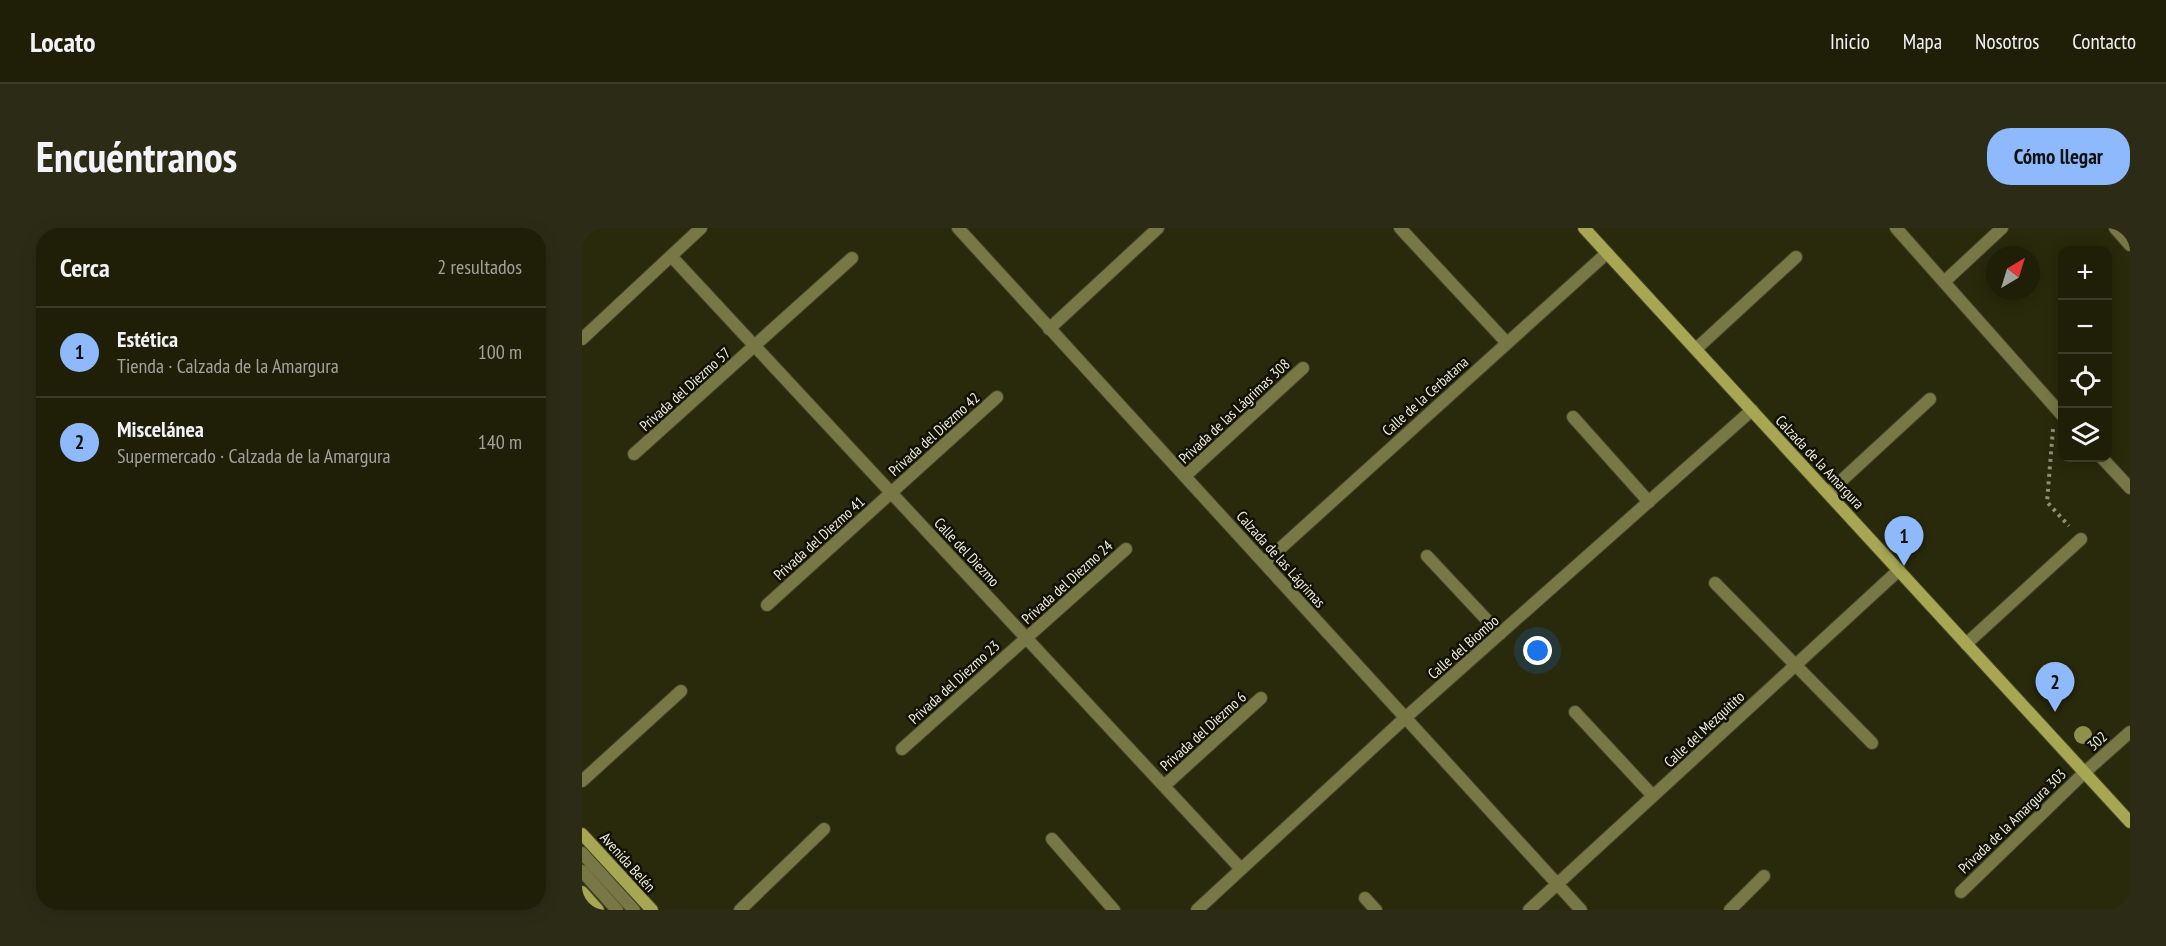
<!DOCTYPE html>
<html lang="es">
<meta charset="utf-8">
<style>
:root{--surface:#1f1f08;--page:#2c2c16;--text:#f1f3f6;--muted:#a1a29c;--line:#3c3d29;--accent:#8eb9fc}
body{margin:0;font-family:"PT Sans Narrow",sans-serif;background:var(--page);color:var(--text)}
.controls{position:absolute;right:18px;top:18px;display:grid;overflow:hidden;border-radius:12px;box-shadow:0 3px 15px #0003}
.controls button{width:54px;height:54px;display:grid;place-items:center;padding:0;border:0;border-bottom:2px solid var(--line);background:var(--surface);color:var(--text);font:30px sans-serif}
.compass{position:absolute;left:1404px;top:18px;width:54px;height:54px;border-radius:50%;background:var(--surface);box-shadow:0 3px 15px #0003;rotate:38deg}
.you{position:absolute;left:956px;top:423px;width:21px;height:21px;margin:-15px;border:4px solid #fff;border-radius:50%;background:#1a73e8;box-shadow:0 0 0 9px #1a73e833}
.badge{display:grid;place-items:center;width:39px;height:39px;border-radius:50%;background:var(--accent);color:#111;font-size:20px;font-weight:700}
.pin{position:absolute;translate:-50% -50px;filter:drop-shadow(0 2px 3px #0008)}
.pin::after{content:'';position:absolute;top:32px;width:21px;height:18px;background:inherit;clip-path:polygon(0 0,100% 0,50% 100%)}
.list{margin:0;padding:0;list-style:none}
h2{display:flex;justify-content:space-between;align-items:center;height:78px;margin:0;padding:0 24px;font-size:26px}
h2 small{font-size:20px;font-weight:400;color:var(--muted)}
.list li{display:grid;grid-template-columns:39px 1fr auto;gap:18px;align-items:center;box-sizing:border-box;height:90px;padding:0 24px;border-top:2px solid var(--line)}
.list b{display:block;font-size:22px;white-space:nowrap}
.list p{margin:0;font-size:20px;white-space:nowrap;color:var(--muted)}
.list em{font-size:20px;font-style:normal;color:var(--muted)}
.icon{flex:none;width:33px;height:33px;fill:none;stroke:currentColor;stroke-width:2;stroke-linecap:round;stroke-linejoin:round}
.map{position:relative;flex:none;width:1548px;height:682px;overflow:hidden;border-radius:24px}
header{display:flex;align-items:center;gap:36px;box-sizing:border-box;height:84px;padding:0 30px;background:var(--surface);border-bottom:2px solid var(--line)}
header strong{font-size:28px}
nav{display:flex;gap:33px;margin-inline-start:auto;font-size:21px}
.intro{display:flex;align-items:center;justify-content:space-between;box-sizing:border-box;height:144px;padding:0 36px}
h1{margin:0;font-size:42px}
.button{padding:15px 27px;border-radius:24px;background:var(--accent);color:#111;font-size:21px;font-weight:700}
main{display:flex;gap:36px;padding:0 36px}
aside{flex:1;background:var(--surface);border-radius:24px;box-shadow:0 3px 15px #0003}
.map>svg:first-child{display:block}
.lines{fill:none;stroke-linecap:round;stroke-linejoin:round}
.lane-casing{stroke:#454528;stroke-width:14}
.street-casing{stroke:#454528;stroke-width:14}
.secondary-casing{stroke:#454528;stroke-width:14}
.path{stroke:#8e8f77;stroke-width:4;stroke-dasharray:3 4.5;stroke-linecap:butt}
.lane{stroke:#777846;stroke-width:12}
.street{stroke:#777846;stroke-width:12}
.secondary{stroke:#a6a653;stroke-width:12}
.tree{fill:#8f9049}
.labels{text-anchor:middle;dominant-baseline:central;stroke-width:5;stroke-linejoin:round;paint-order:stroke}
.street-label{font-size:15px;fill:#eeefdd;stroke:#111105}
</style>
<header>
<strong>Locato</strong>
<nav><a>Inicio</a><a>Mapa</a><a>Nosotros</a><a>Contacto</a></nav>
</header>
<div class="intro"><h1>Encuéntranos</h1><a class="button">Cómo llegar</a></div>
<main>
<aside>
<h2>Cerca<small>2 resultados</small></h2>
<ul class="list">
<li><span class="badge">1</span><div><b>Estética</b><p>Tienda · Calzada de la Amargura</p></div><em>100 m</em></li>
<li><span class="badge">2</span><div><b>Miscelánea</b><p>Supermercado · Calzada de la Amargura</p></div><em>140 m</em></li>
</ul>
</aside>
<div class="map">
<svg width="1548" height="682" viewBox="0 0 1548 682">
<rect width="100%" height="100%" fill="#29290b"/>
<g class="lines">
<defs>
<path id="lane" d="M0,625L52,682
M0,643L35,682"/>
<path id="street" d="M376,0L999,682
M818,0L925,115
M1314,0L1480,187
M1533,0L1548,17
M89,28L659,641
M1362,54L1420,0
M467,101L576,0
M0,111L119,0
M1114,121L1214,29
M991,189L1067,274
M52,226L270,30
M1520,230L1548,260
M603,248L721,140
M1246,265L1348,171
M845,328L918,406
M682,335L1025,25
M1133,355L1290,515
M185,377L415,169
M1384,416L1499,311
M993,484L1071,568
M320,521L544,321
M0,553L99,463
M582,558L679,470
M470,611L532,682
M1379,664L1503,544L1548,504
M783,670L794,682
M158,682L242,601
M615,682L823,490L1170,182
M947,682L1317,342
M1148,682L1182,648"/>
<path id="secondary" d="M1002,0L1548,594
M0,606L70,682
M0,664L16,682"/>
</defs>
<use href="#lane" class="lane-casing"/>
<use href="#street" class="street-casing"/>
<use href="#secondary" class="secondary-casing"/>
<path class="path" d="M1471,201L1465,274L1487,298"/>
<use href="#lane" class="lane"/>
<use href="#street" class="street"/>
<use href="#secondary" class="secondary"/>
</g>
<circle class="tree" cx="1501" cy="507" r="9"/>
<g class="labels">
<g class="street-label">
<text transform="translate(103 161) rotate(-42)">Privada del Diezmo 57</text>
<text transform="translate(843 168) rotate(-42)">Calle de la Cerbatana</text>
<text transform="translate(652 183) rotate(-43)">Privada de las Lágrimas 308</text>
<text transform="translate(352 206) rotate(-42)">Privada del Diezmo 42</text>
<text transform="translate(1238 234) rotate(47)">Calzada de la Amargura</text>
<text transform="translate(237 310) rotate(-42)">Privada del Diezmo 41</text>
<text transform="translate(385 324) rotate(47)">Calle del Diezmo</text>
<text transform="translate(699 331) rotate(48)">Calzada de las Lágrimas</text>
<text transform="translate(485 354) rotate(-42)">Privada del Diezmo 24</text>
<text transform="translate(881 419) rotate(-41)">Calle del Biombo</text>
<text transform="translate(372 454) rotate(-42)">Privada del Diezmo 23</text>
<text transform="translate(1122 501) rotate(-43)">Calle del Mezquitito</text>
<text transform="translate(621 503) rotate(-42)">Privada del Diezmo 6</text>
<text transform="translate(1515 513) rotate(-42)">302</text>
<text transform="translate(1430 593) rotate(-44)">Privada de la Amargura 303</text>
<text transform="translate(46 634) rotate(48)">Avenida Belén</text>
</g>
</g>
</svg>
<div class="controls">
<button>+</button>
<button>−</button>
<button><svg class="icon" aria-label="locate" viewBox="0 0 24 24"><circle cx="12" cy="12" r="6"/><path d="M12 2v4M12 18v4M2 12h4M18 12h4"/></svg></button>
<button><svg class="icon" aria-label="layers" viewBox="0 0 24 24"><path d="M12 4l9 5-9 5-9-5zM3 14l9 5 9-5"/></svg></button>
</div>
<svg class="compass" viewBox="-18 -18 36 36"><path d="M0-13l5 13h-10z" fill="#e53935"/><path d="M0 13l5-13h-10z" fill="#a1a29c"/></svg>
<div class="you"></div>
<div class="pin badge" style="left:1322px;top:338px">1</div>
<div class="pin badge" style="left:1473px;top:484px">2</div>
</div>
</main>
